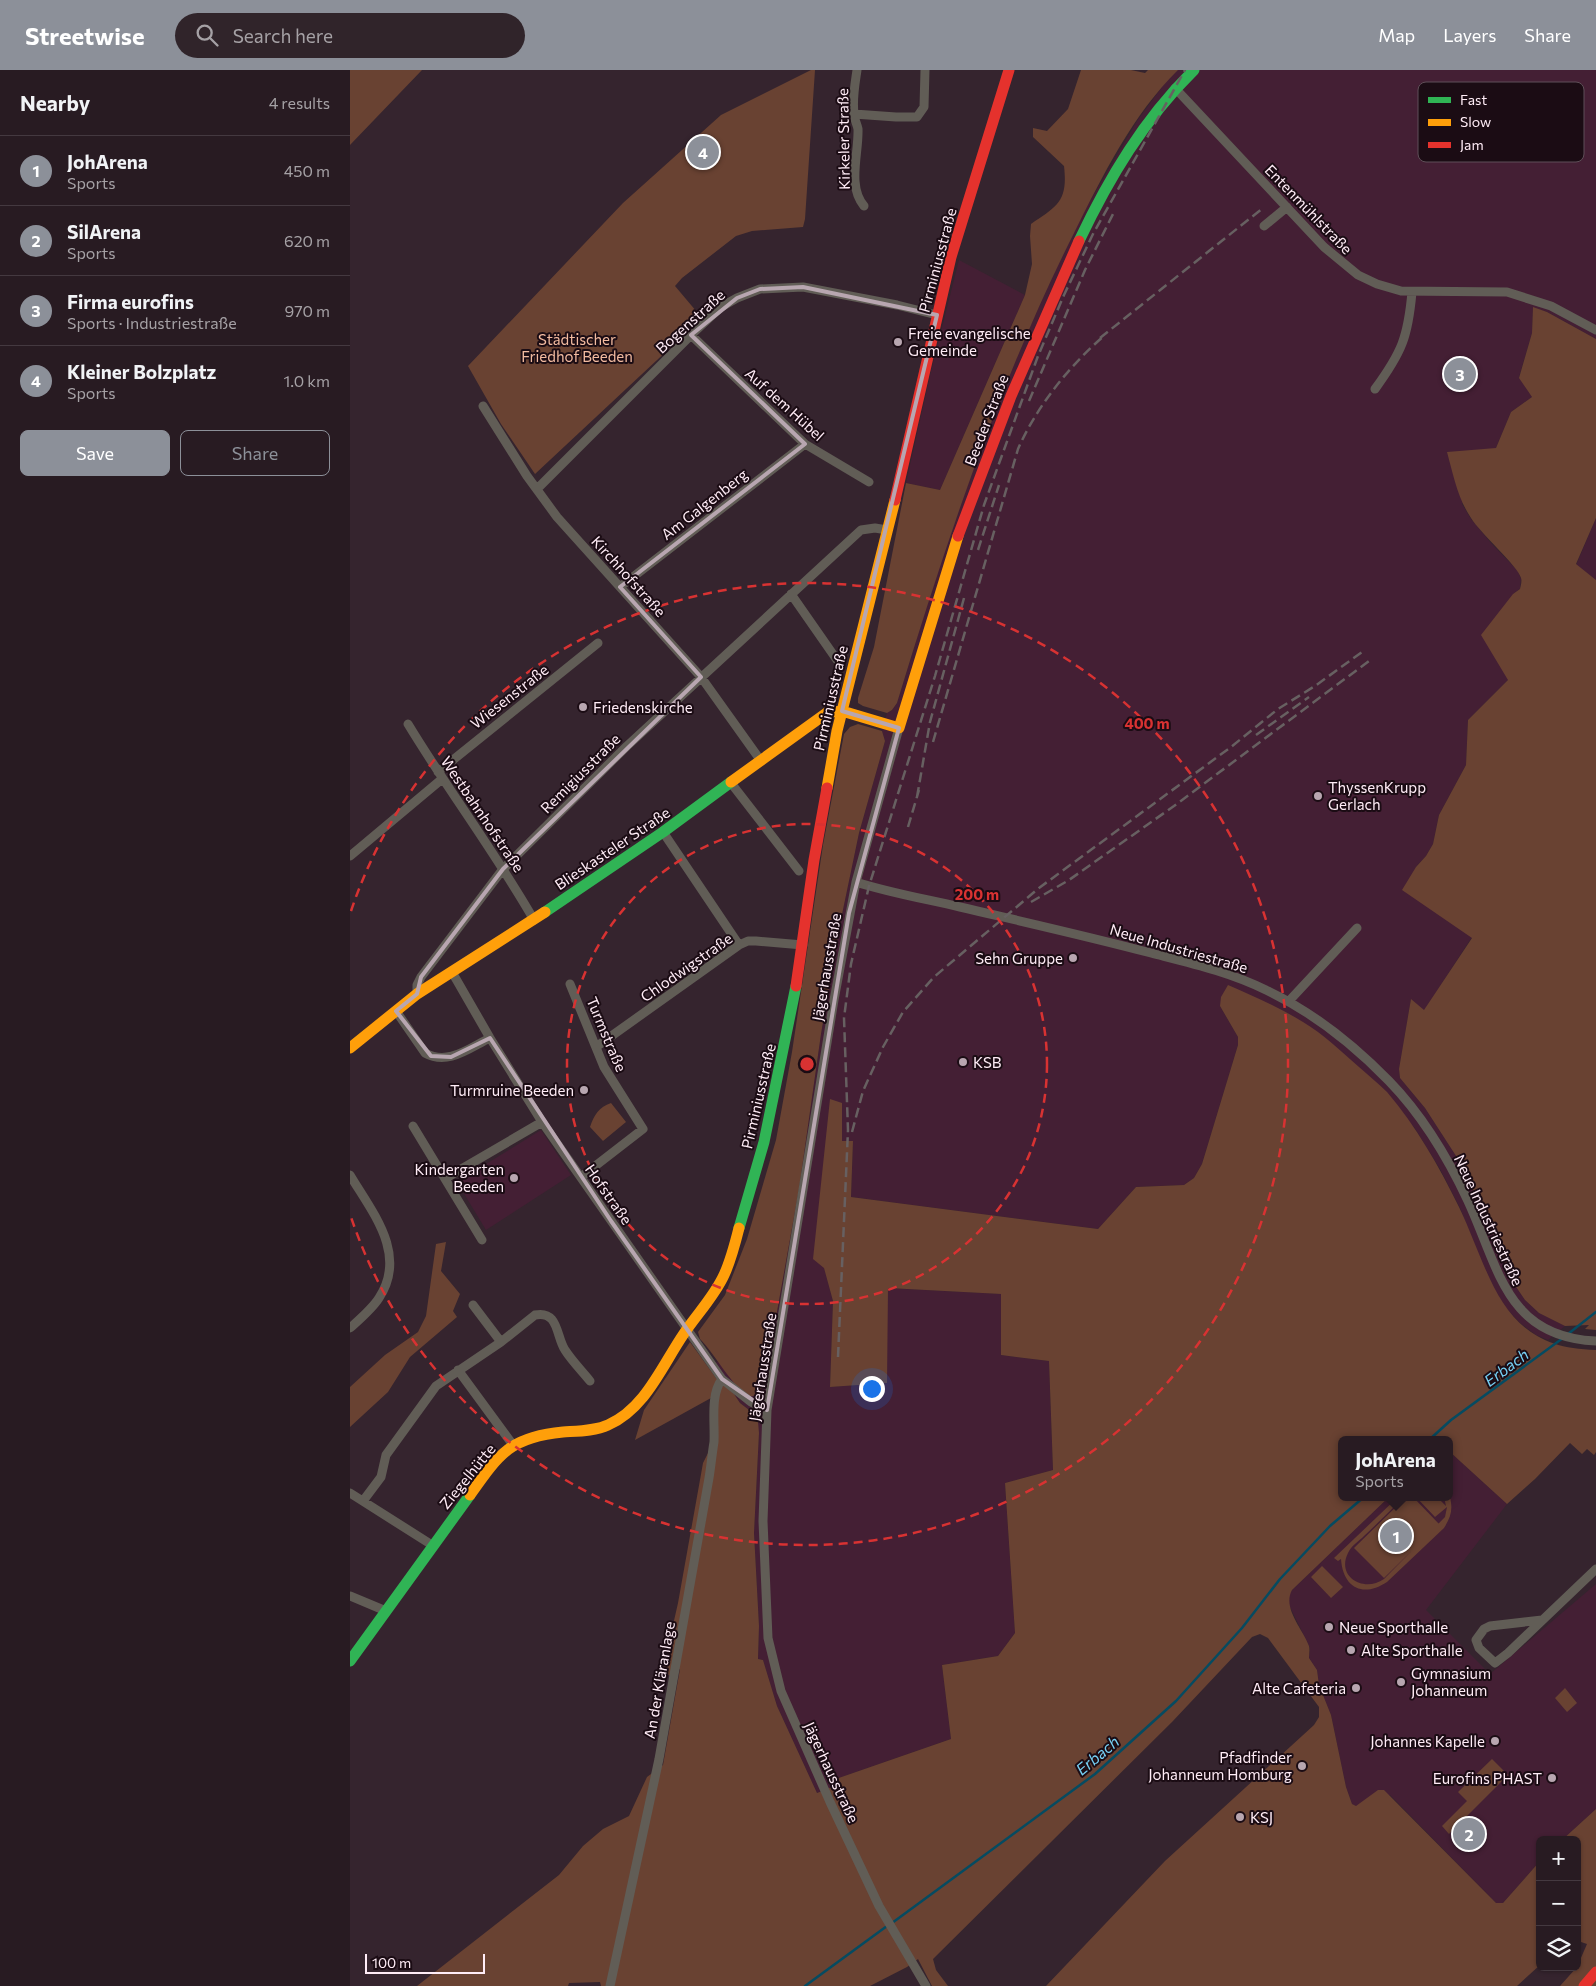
<!DOCTYPE html>
<meta charset="utf-8">
<style>
:root{--surface:#281b22;--page:#30242a;--text:#f1f3f6;--muted:#a5a1a5;--line:#443940;--accent:#8c9099}
body{margin:0;font-family:Commissioner,sans-serif;background:var(--page);color:var(--text)}
.controls{position:absolute;right:15px;bottom:15px;display:grid;overflow:hidden;border-radius:8px;box-shadow:0 1px 4px #0004}
.controls button{width:45px;height:45px;display:grid;place-items:center;padding:0;border:0;border-bottom:1px solid var(--line);background:var(--surface);color:var(--text);font:25px sans-serif}
.scale{position:absolute;left:15px;bottom:12px;width:120px;box-sizing:border-box;padding-left:5px;border:2px solid #ffecf6;border-top:0;font-size:14px;line-height:18px;white-space:nowrap;color:#ffecf6;-webkit-text-stroke:4px #1b0c14;paint-order:stroke}
.you{position:absolute;left:521px;top:1318px;width:18px;height:18px;margin:-12px;border:4px solid #fff;border-radius:50%;background:#1a73e8;box-shadow:0 0 0 8px #1a73e833}
.badge{display:grid;place-items:center;width:32px;height:32px;border-radius:50%;background:var(--accent);color:#fff;font-size:16px;font-weight:700}
.pin{position:absolute;translate:-50% -50%;border:2px solid #fff;box-shadow:0 1px 5px #0006}
.popup{position:absolute;left:988px;top:1366px;width:115px;height:65px;box-sizing:border-box;display:grid;place-content:center;border-radius:8px;background:var(--surface);filter:drop-shadow(0 1px 4px #0005);font-size:16px;white-space:nowrap;color:var(--muted)}
.popup b{font-size:19px;color:var(--text)}
.popup::after{content:'';position:absolute;left:50%;top:100%;margin-left:-10px;border:10px solid transparent;border-top-color:var(--surface)}
.list{margin:0;padding:0;list-style:none}
h2{display:flex;justify-content:space-between;align-items:center;height:65px;margin:0;padding:0 20px;font-size:21px}
h2 small{font-size:16px;font-weight:400;color:var(--muted)}
.list li{display:grid;grid-template-columns:32px 1fr auto;gap:15px;align-items:center;box-sizing:border-box;height:70px;padding:0 20px;border-top:1px solid var(--line)}
.list b{display:block;font-size:19px;white-space:nowrap}
.list p{margin:0;font-size:16px;white-space:nowrap;color:var(--muted)}
.list em{font-size:16px;font-style:normal;color:var(--muted)}
.actions{display:flex;gap:10px;padding:15px 20px}
.actions a{flex:1;padding:11px 0;border:1px solid var(--accent);border-radius:8px;text-align:center;font-size:18px;color:var(--accent)}
.actions .main{background:var(--accent);color:#fff}
.icon{flex:none;width:28px;height:28px;fill:none;stroke:currentColor;stroke-width:2;stroke-linecap:round;stroke-linejoin:round}
.map{position:relative;flex:none;width:1246px;height:1916px;overflow:hidden}
header{display:flex;align-items:center;gap:30px;box-sizing:border-box;height:70px;padding:0 25px;background:var(--accent);color:#fff}
header strong{font-size:24px}
nav{display:flex;gap:28px;margin-inline-start:auto;font-size:18px}
.search{width:350px;height:45px;background:var(--page);display:flex;align-items:center;gap:12px;box-sizing:border-box;padding:0 18px;border-radius:28px;color:var(--muted);font-size:19px}
main{display:flex}
aside{flex:1;background:var(--surface)}
.map>svg:first-child{display:block}
.built{fill:#441f34}
.green{fill:#694232}
.lines{fill:none;stroke-linecap:round;stroke-linejoin:round}
.stream{stroke:#054b61;stroke-width:2.5}
.street{stroke:#615d56;stroke-width:9}
.fast{stroke:#30b455;stroke-width:11}
.slow{stroke:#ff9f0a;stroke-width:11}
.jam{stroke:#e5322d;stroke-width:11}
.rail{stroke:#676061;stroke-width:2.5;stroke-dasharray:10 5;stroke-linecap:butt}
.marked{fill:none;stroke:#b8a6b0;stroke-width:4;stroke-linejoin:round}
.ring{fill:none;stroke:#d83232;stroke-width:2.5;stroke-dasharray:9 6}
.poi-dot{fill:#b8a6b0;stroke:#1b0c14;stroke-width:2}
.labels{text-anchor:middle;dominant-baseline:central;stroke-width:4;stroke-linejoin:round;paint-order:stroke}
.street-label{font-size:15px;fill:#ffecf6;stroke:#1b0c14}
.poi-label{font-size:15px;fill:#ffecf6;stroke:#1b0c14;text-anchor:start}
.park-label{font-size:15px;fill:#f3bba0;stroke:#1b0c14}
.water-label{font-size:16px;font-style:italic;fill:#76d0f4;stroke:#1b0c14}
.key{fill:#1b0c14;stroke:#5f4f58;stroke-width:1}
.key-label{font-size:14px;fill:#ffecf6}
.centre{fill:#d83232;stroke:#1b0c14;stroke-width:2.5}
.ring-label{font-size:15px;text-anchor:middle;font-weight:bold;fill:#d83232;stroke:#1b0c14;stroke-width:4;stroke-linejoin:round;paint-order:stroke}
</style>
<header>
<strong>Streetwise</strong>
<div class="search"><svg class="icon" aria-label="search" viewBox="0 0 24 24"><circle cx="10" cy="10" r="6"/><path d="M15 15l6 6"/></svg>Search here</div>
<nav><a>Map</a><a>Layers</a><a>Share</a></nav>
</header>
<main>
<aside>
<h2>Nearby<small>4 results</small></h2>
<ul class="list">
<li><span class="badge">1</span><div><b>JohArena</b><p>Sports</p></div><em>450 m</em></li>
<li><span class="badge">2</span><div><b>SilArena</b><p>Sports</p></div><em>620 m</em></li>
<li><span class="badge">3</span><div><b>Firma eurofins</b><p>Sports · Industriestraße</p></div><em>970 m</em></li>
<li><span class="badge">4</span><div><b>Kleiner Bolzplatz</b><p>Sports</p></div><em>1.0 km</em></li>
</ul>
<div class="actions"><a class="main">Save</a><a>Share</a></div>
</aside>
<div class="map">
<svg width="1246" height="1916" viewBox="0 0 1246 1916">
<rect width="100%" height="100%" fill="#35242e"/>
<path class="built" d="M828,0H1246V269L1197,242L1183,238L1182,263L1169,307L1182,327L1161,342L1146,378L1112,434L1121,449L1141,473L1168,501L1171,509L1170,519L1163,524L1158,610L1118,650L1116,695L1089,745L1083,774L1076,786L1066,797L1122,867L1074,941L1061,930L1049,999L1050,1008L1075,1038L1108,1089L1136,1146L1162,1211L1175,1230L1189,1243L1215,1256L1198,1270L1186,1265L1170,1253L1156,1238L1139,1211L1110,1138L1090,1099L1064,1057L870,936L888,967V975L852,1094L844,1108L834,1115L786,1117L748,1159L501,1127L503,1072L492,1071V1033L474,1197L483,1231L480,1317L536,1313L537,1218L652,1224L651,1285L699,1291L703,1400L655,1413L665,1563L648,1586L592,1595L601,1669L480,1711L482,1717L467,1723L427,1636L413,1590L408,1589L409,1556L404,1463L409,1363L403,1343L390,1333L384,1324L359,1299L368,1291L391,1321L414,1314L449,1119L471,964L490,854L509,763L535,671L532,661L537,643L542,640L547,633L589,496L635,365L674,270L710,190L737,136L787,51L815,13Z
M609,190L675,225L590,420L556,413L581,301Z
M1246,448V510L1226,495Z
M191,1060L221,1105L136,1160L107,1112Z
M1100,1382L1157,1434L1076,1540L1140,1604L1246,1514V1739L1212,1770H1190V1791L1153,1833H1146L1040,1725L1006,1736L1002,1734L996,1717L981,1645L969,1615L967,1600L959,1588L960,1578L939,1535L938,1526L942,1520L1039,1427H1100Z"/>
<path class="green" d="M0,0H72L0,75Z
M461,0H465L455,149L453,157L402,161L386,166L332,208L325,216L352,248L185,404L151,354L118,296L273,133L371,45Z
M731,0H781L795,3L798,0H828C783,44 753,105 725,161C649,312 596,472 547,633L542,640L537,643L513,636L508,633V628L524,577L556,413L590,420L675,225L682,194L680,166L681,154C708,136 718,131 714,96L683,67V58L697,61L718,39Z
M1183,237L1197,242L1246,269V448L1226,494L1246,510V1260L1235,1259L1239,1255L1215,1256L1189,1243L1175,1230L1162,1211L1136,1146L1108,1089L1075,1038L1050,1008L1049,999L1061,929L1074,940L1122,868L1052,820L1066,797L1076,786L1083,774L1089,745L1116,695L1118,650L1158,610L1131,565L1163,524L1170,519C1171,515 1172,511 1171,508C1168,496 1130,463 1121,448C1108,429 1103,404 1097,382L1146,378L1161,342L1182,327L1169,308L1182,263Z
M508,654L532,661L535,671L509,763L490,854L471,964L449,1119L414,1314L407,1326C406,1326 400,1326 399,1326C386,1322 362,1280 350,1269L348,1262L375,1225L397,1169L426,1070L442,982L473,775L494,664L500,657Z
M878,915C903,926 929,937 953,952C973,964 991,981 1009,997C1018,1005 1028,1013 1037,1022C1066,1056 1089,1096 1109,1137C1142,1206 1150,1279 1246,1280V1382L1244,1385L1237,1379L1232,1384L1220,1373L1185,1409L1157,1434L1100,1382V1370H992V1427H1039L942,1520C932,1538 953,1559 959,1576C960,1580 959,1584 959,1588L967,1600L969,1615L981,1645L996,1717L1002,1734L1006,1736L1028,1720H1034L1146,1833H1153L1190,1791V1895L1167,1916H696L815,1791L964,1655L969,1647V1637L918,1568L910,1564L902,1567L822,1652L583,1889L586,1900L598,1916H582L568,1889L557,1897L520,1916H251L250,1912L219,1913L218,1916H67L209,1805L233,1776L253,1759L279,1746L297,1707L313,1695L330,1599L320,1606L313,1599L328,1533L353,1393L360,1379L361,1328L285,1370L294,1340L340,1272L366,1308L384,1324L390,1333L403,1343L408,1352L409,1363L404,1463L409,1556L408,1589L413,1590L427,1636L467,1723L482,1717L480,1711L601,1669L592,1595L648,1586L665,1563L655,1413L703,1400L699,1291L651,1285V1224L538,1218L537,1313L480,1317L483,1231L474,1198L463,1189L480,1029L492,1033V1071H503L501,1127L748,1159L786,1117L834,1115L844,1108L852,1094L888,975V967L870,936L871,927Z
M261,1033L276,1052L253,1071L240,1057C244,1045 249,1037 261,1033Z
M96,1172L91,1201L110,1224L103,1241L107,1247L60,1287L38,1322L0,1357V1317L35,1285L68,1262L76,1246L86,1174Z
M1048,1427H1054C1041,1440 1028,1453 1014,1466C1009,1471 1001,1476 998,1483C986,1507 1014,1523 1034,1509L1095,1447L1097,1437L1085,1447L1067,1428L1068,1427H1087L1096,1436L1094,1427H1100C1103,1440 1101,1447 1094,1458L1037,1512C1013,1528 993,1518 991,1489L988,1491L984,1488Z
M1056,1427H1063L1089,1454L1034,1508L1004,1478Z
M972,1496L993,1517L981,1528L961,1507Z
M1215,1618L1227,1633L1217,1642L1205,1628Z
M1142,1689L1158,1705L1099,1764L1092,1756L1117,1731L1108,1722Z
M1246,1739V1916H1210L1227,1897L1237,1874L1231,1872L1227,1873V1770H1212Z
M1123,1751L1133,1761L1115,1778L1105,1768Z"/>
<g class="lines">
<path class="stream" d="M1218,1264L1246,1242
M1079,1370L1101,1350L1213,1268
M542,1853L745,1704L826,1631L892,1558L930,1509L980,1456L1014,1427
M455,1916L537,1856"/>
<path class="street" d="M507,0C505,14 502,29 504,43C504,49 507,54 508,59C509,83 497,116 514,136
M825,18L974,177L1008,205L1027,214L1051,221L1157,222L1201,236L1246,260
M504,44L546,47H567L574,37L575,0
M914,156L937,137
M341,265L455,374L519,412
M1025,319C1052,282 1058,267 1062,222
M133,336L177,406L207,447L351,607L411,691
M187,419L341,265L371,237L387,228L410,219L453,217L547,235L587,245
M270,517L455,374
M441,524L487,590
M58,654C98,720 145,782 184,850
M549,658L506,812L484,930L417,1340L413,1451L418,1568L431,1621L480,1732L529,1836L576,1916
M88,702L248,573
M381,713L449,801
M313,762L389,875
M0,786L92,709
M506,812C540,823 576,829 610,837C674,852 737,866 801,883C840,893 880,902 916,920C963,942 1003,974 1039,1011C1072,1045 1098,1088 1118,1131C1149,1198 1156,1267 1246,1271
M102,902L140,968L192,1052L372,1309L401,1332L417,1340
M220,914L254,997L293,1059L231,1107
M67,924V915L71,907L153,799L277,676L511,460L525,458L537,460
M939,931L1007,858
M46,941L75,983C98,996 119,978 140,968
M246,977L389,875L398,871H406L453,875
M63,1056L132,1170
M0,1105C22,1142 58,1184 29,1228C22,1239 10,1249 0,1258
M96,1108L192,1052
M123,1235L151,1272
M108,1300L163,1375
M0,1423L82,1475
M13,1431L31,1407L36,1385L86,1316L151,1272L185,1245C209,1240 206,1267 215,1280C222,1291 232,1301 240,1311
M0,1526L36,1541
M1192,1550L1140,1556L1134,1559L1126,1570L1129,1578L1145,1593L1158,1583L1246,1499
M260,1916L309,1689L359,1408C361,1396 362,1384 364,1372C365,1352 360,1325 372,1309"/>
<path class="fast" d="M729,171C759,108 794,49 844,0
M195,842L313,762L381,712
M389,1158L414,1072L446,916
M0,1591L120,1425"/>
<path class="slow" d="M381,712L478,642L492,641L549,658L608,466
M477,718L487,661L545,430
M0,978L67,924L195,842
M120,1425C149,1384 160,1367 213,1362C228,1361 245,1361 258,1355C295,1339 312,1296 333,1265C346,1245 364,1227 374,1205C381,1190 385,1174 389,1158"/>
<path class="jam" d="M545,430L601,187L659,0
M608,466L661,326L729,171
M446,916L464,790L477,718
M1234,1916L1246,1902"/>
<path class="rail" d="M750,268L913,138
M679,331L735,200L763,144
M628,480L649,415
M906,665L959,627
M583,672L668,379C687,336 719,296 755,265
M567,727L580,652L614,528
M558,757L569,720
M681,832L719,810L824,736L1019,591
M502,1062L513,1021L533,977L553,942L584,907L689,818L881,677L928,639L965,616L1012,582
M488,1287L498,1060L494,948L501,894L519,816L585,606L634,435L688,286L714,225L743,164L835,0"/>
</g>
<path class="marked" d="M453,217L587,245L492,641L549,658L499,843L417,1340L372,1309L261,1151L140,968L101,987L81,986L46,941L67,924L71,907L153,799L351,607L270,517L455,374L341,265L387,228L410,219Z"/>
<g class="ring">
<circle cx="457" cy="994" r="240"/>
<path d="M1 841A481 481 0 1 1 1 1147"/>
</g>
<g class="poi-dot">
<circle cx="548" cy="272" r="5"/>
<circle cx="233" cy="637" r="5"/>
<circle cx="968" cy="726" r="5"/>
<circle cx="723" cy="888" r="5"/>
<circle cx="613" cy="992" r="5"/>
<circle cx="234" cy="1020" r="5"/>
<circle cx="164" cy="1108" r="5"/>
<circle cx="979" cy="1557" r="5"/>
<circle cx="1001" cy="1580" r="5"/>
<circle cx="1051" cy="1612" r="5"/>
<circle cx="1006" cy="1618" r="5"/>
<circle cx="1145" cy="1671" r="5"/>
<circle cx="952" cy="1696" r="5"/>
<circle cx="1202" cy="1708" r="5"/>
<circle cx="890" cy="1747" r="5"/>
</g>
<g class="labels">
<g class="street-label">
<text transform="translate(493 69) rotate(-91)">Kirkeler Straße</text>
<text transform="translate(959 139) rotate(46)">Entenmühlstraße</text>
<text transform="translate(587 190) rotate(-75)">Pirminiusstraße</text>
<text transform="translate(340 251) rotate(-42)">Bogenstraße</text>
<text transform="translate(435 334) rotate(42)">Auf dem Hübel</text>
<text transform="translate(636 350) rotate(-69)">Beeder Straße</text>
<text transform="translate(354 434) rotate(-38)">Am Galgenberg</text>
<text transform="translate(279 506) rotate(48)">Kirchhofstraße</text>
<text transform="translate(159 626) rotate(-38)">Wiesenstraße</text>
<text transform="translate(480 628) rotate(-77)">Pirminiusstraße</text>
<text transform="translate(230 703) rotate(-45)">Remigiusstraße</text>
<text transform="translate(133 744) rotate(56)">Westbahnhofstraße</text>
<text transform="translate(262 778) rotate(-34)">Blieskasteler Straße</text>
<text transform="translate(829 878) rotate(16)">Neue Industriestraße</text>
<text transform="translate(336 897) rotate(-35)">Chlodwigstraße</text>
<text transform="translate(476 897) rotate(-80)">Jägerhausstraße</text>
<text transform="translate(257 964) rotate(67)">Turmstraße</text>
<text transform="translate(408 1026) rotate(-77)">Pirminiusstraße</text>
<text transform="translate(259 1124) rotate(55)">Hofstraße</text>
<text transform="translate(1139 1150) rotate(65)">Neue Industriestraße</text>
<text transform="translate(412 1297) rotate(-81)">Jägerhausstraße</text>
<text transform="translate(117 1406) rotate(-51)">Ziegelhütte</text>
<text transform="translate(309 1610) rotate(-80)">An der Kläranlage</text>
<text transform="translate(482 1702) rotate(65)">Jägerhausstraße</text>
</g>
<g class="poi-label">
<text x="558" y="263">Freie evangelische<tspan x="558" dy="17">Gemeinde</tspan></text>
<text x="243" y="637">Friedenskirche</text>
<text x="978" y="717">ThyssenKrupp<tspan x="978" dy="17">Gerlach</tspan></text>
<text x="713" y="888" text-anchor="end">Sehn Gruppe</text>
<text x="623" y="992">KSB</text>
<text x="224" y="1020" text-anchor="end">Turmruine Beeden</text>
<text x="154" y="1099" text-anchor="end">Kindergarten<tspan x="154" dy="17">Beeden</tspan></text>
<text x="989" y="1557">Neue Sporthalle</text>
<text x="1011" y="1580">Alte Sporthalle</text>
<text x="1061" y="1603">Gymnasium<tspan x="1061" dy="17">Johanneum</tspan></text>
<text x="996" y="1618" text-anchor="end">Alte Cafeteria</text>
<text x="1135" y="1671" text-anchor="end">Johannes Kapelle</text>
<text x="942" y="1687" text-anchor="end">Pfadfinder<tspan x="942" dy="17">Johanneum Homburg</tspan></text>
<text x="1192" y="1708" text-anchor="end">Eurofins PHAST</text>
<text x="900" y="1747">KSJ</text>
</g>
<g class="park-label">
<text x="227" y="269">Städtischer<tspan x="227" dy="17">Friedhof Beeden</tspan></text>
</g>
<g class="water-label">
<text transform="translate(1156 1297) rotate(-37)">Erbach</text>
<text transform="translate(747 1685) rotate(-40)">Erbach</text>
</g>
</g>
<rect x="1068" y="12" width="166" height="80" rx="8" class="key"/>
<rect x="1078" y="27" width="23" height="6" fill="#30b455"/>
<rect x="1078" y="49" width="23" height="7" fill="#ff9f0a"/>
<rect x="1078" y="72" width="23" height="6" fill="#e5322d"/>
<g class="key-label">
<text x="1110" y="35">Fast</text>
<text x="1110" y="57">Slow</text>
<text x="1110" y="80">Jam</text>
</g>
<circle cx="457" cy="994" r="8" class="centre"/>
<g class="ring-label">
<text x="797" y="659">400 m</text>
<text x="627" y="830">200 m</text>
</g>
</svg>
<div class="controls">
<button>+</button>
<button>−</button>
<button><svg class="icon" aria-label="layers" viewBox="0 0 24 24"><path d="M12 4l9 5-9 5-9-5zM3 14l9 5 9-5"/></svg></button>
</div>
<div class="scale">100 m</div>
<div class="you"></div>
<div class="pin badge" style="left:1046px;top:1466px">1</div>
<div class="popup"><b>JohArena</b>Sports</div>
<div class="pin badge" style="left:1119px;top:1764px">2</div>
<div class="pin badge" style="left:1110px;top:304px">3</div>
<div class="pin badge" style="left:353px;top:82px">4</div>
</div>
</main>
